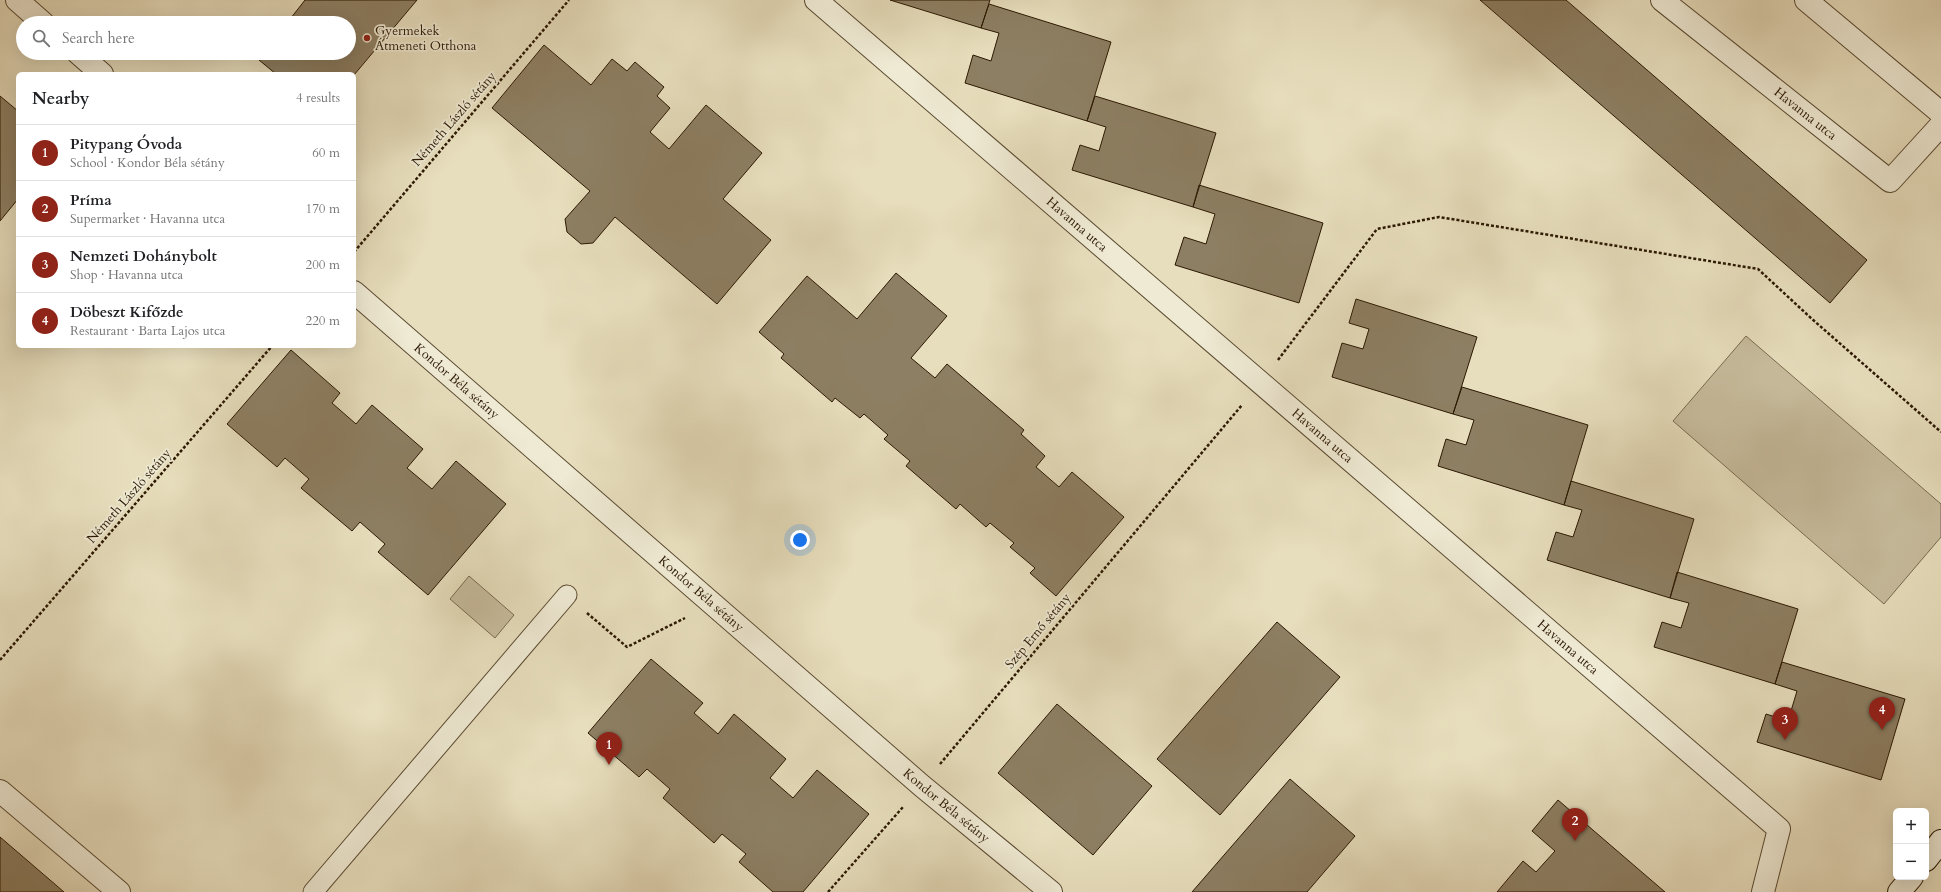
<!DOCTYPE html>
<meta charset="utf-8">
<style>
:root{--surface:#fff;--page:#f6f6f6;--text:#202124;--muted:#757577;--line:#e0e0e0;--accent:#8f2418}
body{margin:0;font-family:Cardo,serif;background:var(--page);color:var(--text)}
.controls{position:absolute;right:12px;bottom:12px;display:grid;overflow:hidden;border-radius:6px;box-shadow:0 4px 16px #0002}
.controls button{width:36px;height:36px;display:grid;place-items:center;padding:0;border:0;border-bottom:1px solid var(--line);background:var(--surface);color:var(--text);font:20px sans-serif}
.you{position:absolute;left:800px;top:540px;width:14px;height:14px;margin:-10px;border:3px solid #fff;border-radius:50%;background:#1a73e8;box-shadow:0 0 0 6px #1a73e833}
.badge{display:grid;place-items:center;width:26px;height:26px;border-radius:50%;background:var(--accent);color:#fff;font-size:13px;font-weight:700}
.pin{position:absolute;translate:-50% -33px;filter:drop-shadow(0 1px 2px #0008)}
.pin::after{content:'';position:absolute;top:21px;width:14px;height:12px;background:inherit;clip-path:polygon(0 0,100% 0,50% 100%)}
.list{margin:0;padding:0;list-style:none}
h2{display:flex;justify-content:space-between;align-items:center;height:52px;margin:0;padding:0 16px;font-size:17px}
h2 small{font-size:13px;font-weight:400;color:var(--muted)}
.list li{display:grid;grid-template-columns:26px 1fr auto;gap:12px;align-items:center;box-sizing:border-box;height:56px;padding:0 16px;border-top:1px solid var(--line)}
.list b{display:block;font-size:15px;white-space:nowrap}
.list p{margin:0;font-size:13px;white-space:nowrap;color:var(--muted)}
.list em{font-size:13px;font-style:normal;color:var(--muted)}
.icon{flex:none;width:22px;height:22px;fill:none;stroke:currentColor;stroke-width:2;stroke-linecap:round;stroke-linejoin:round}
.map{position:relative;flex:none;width:1941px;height:892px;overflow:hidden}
.search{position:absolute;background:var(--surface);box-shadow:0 4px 16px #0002;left:16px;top:16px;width:340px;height:44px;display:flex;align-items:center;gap:10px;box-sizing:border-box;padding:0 14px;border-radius:22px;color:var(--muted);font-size:15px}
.panel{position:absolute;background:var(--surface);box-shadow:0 4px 16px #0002;left:16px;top:72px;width:340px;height:276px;border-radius:6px}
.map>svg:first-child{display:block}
.green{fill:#c7bc9d;stroke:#796a50}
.building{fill:#8d7f63;stroke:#2b1802}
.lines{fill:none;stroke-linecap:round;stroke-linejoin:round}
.lane-casing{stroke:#5a4a31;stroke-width:21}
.street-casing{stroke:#5a4a31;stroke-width:24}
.secondary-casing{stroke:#2b1802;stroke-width:24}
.path{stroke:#2b1802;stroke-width:2.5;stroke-dasharray:3 2;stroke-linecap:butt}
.lane{stroke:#efead4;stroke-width:19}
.street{stroke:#efead4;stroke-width:22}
.secondary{stroke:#efead4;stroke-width:22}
.poi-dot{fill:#8f2418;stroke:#efead4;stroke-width:1.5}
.labels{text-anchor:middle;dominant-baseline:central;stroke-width:3.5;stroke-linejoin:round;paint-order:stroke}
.poi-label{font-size:13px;fill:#2b1802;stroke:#efead4;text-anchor:start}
.street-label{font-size:13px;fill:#2b1802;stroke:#efead4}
</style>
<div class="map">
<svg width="1941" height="892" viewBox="0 0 1941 892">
<rect width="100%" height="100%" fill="#e7debd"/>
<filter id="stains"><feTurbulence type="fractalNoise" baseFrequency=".005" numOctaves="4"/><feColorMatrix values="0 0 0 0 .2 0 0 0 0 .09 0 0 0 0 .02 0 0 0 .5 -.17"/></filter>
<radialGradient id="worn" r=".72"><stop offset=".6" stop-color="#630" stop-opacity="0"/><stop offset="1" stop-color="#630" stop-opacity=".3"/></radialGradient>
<path class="green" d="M1746,336L1941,504V537L1884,604L1673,421Z
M469,576L514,615L495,638L450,599Z"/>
<path class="building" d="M305,0H417L354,75L276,74L259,60L264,53H349V23H287Z
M890,0H990L981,28Z
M1480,0H1566L1867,260L1830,303Z
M989,4L1111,42L1087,121L965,83L973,55L991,61L999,33L981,28Z
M544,45L591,85L612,59L627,71L635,62L664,87L657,96L670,108L650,132L669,149L706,105L762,153L723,199L771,240L717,304L615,217L593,243L581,244L567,232L565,219L590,191L492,108Z
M0,96L18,111V199L0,221Z
M1095,96L1216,133L1193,207L1072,170L1080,145L1099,151L1106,127L1087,121Z
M1199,185L1323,223L1299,303L1175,265L1184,237L1206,244L1215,214L1193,207Z
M896,273L947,316L911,358L935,378L947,364L1024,430L1021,434L1045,456L1036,467L1059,487L1072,472L1124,517L1056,596L1030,573L1035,568L1010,547L1014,543L990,523L986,527L960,504L956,509L906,466L910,461L884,439L888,435L864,414L860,418L835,398L832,402L781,358L784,354L759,332L807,276L857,319Z
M1356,299L1477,337L1453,414L1332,377L1342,343L1363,349L1369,329L1349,323Z
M291,350L340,393L332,403L356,424L372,405L423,449L407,468L432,489L456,461L506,504L428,595L378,552L385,544L360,522L352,531L301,488L309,479L285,458L277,467L227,424Z
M1462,387L1588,425L1564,505L1438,466L1446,439L1466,445L1474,420L1453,414Z
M1571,481L1694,519L1670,598L1547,560L1556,532L1573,537L1582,510L1564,505Z
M1677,572L1798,609L1775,684L1654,647L1662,622L1681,628L1689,603L1670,598Z
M1277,622L1340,677L1220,815L1157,759Z
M651,659L703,703L694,713L718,734L734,714L786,759L770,778L793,798L817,770L869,814L803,892H773L739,862L746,854L722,834L714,843L663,798L670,789L647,769L639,777L588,733Z
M1782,662L1905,699L1881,780L1757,742L1766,714L1788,721L1797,691L1775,684Z
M1057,704L1152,786L1093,855L998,773Z
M1290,779L1355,836L1307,892H1192Z
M1558,800L1665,892H1497L1523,861L1536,872L1555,851L1532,831Z
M0,837L64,892H0Z"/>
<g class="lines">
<defs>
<path id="lane" d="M313,892L567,595"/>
<g id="street">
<path d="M17,0L43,23"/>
<path id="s1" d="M816,0L1779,829L1763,892"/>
<path id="s2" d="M1662,0L1890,181L1941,125"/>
<path d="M1806,0L1941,113"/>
<path d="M78,53L102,74"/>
<path id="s3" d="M354,292L922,786L1051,892"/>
<path d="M0,791L119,892"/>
</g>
<path id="secondary" d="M1926,860L1941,841
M1899,892L1912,877"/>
</defs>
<use href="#lane" class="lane-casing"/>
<use href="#street" class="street-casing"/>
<use href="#secondary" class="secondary-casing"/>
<path class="path" d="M354,252L569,0
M1278,360L1377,229L1439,217L1758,269L1812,319L1941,432
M587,613L627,647L685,618
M0,660L272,346
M940,764L1242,405
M828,892L903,807"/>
<use href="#lane" class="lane"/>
<use href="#street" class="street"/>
<use href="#secondary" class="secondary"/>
</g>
<circle class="poi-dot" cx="367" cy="38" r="4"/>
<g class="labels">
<g class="poi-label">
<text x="375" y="31">Gyermekek<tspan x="375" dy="15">Átmeneti Otthona</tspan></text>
</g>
<g class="street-label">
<text stroke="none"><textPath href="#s2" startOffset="183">Havanna utca</textPath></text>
<text transform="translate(454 119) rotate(-49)">Németh László sétány</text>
<text stroke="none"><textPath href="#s1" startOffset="344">Havanna utca</textPath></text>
<text stroke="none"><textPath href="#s3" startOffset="136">Kondor Béla sétány</textPath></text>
<text stroke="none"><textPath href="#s1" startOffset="668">Havanna utca</textPath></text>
<text transform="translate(129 496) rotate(-49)">Németh László sétány</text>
<text stroke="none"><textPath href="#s3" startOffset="460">Kondor Béla sétány</textPath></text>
<text transform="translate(1038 631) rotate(-50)">Szép Ernő sétány</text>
<text stroke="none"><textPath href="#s1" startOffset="992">Havanna utca</textPath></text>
<text stroke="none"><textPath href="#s3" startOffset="784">Kondor Béla sétány</textPath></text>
</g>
</g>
<rect width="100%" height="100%" filter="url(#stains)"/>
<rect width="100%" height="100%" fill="url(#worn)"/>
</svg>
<div class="controls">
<button>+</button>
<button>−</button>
</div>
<div class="you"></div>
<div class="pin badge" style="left:609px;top:765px">1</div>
<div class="pin badge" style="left:1575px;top:841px">2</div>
<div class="pin badge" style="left:1785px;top:740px">3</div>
<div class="pin badge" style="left:1882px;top:730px">4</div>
<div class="search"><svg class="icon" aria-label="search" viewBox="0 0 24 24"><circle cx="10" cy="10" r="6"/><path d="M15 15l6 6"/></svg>Search here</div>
<section class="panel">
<h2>Nearby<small>4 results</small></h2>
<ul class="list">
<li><span class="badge">1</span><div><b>Pitypang Óvoda</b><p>School · Kondor Béla sétány</p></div><em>60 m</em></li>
<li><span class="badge">2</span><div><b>Príma</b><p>Supermarket · Havanna utca</p></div><em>170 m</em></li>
<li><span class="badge">3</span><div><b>Nemzeti Dohánybolt</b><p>Shop · Havanna utca</p></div><em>200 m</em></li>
<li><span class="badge">4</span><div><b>Döbeszt Kifőzde</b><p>Restaurant · Barta Lajos utca</p></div><em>220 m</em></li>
</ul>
</section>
</div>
